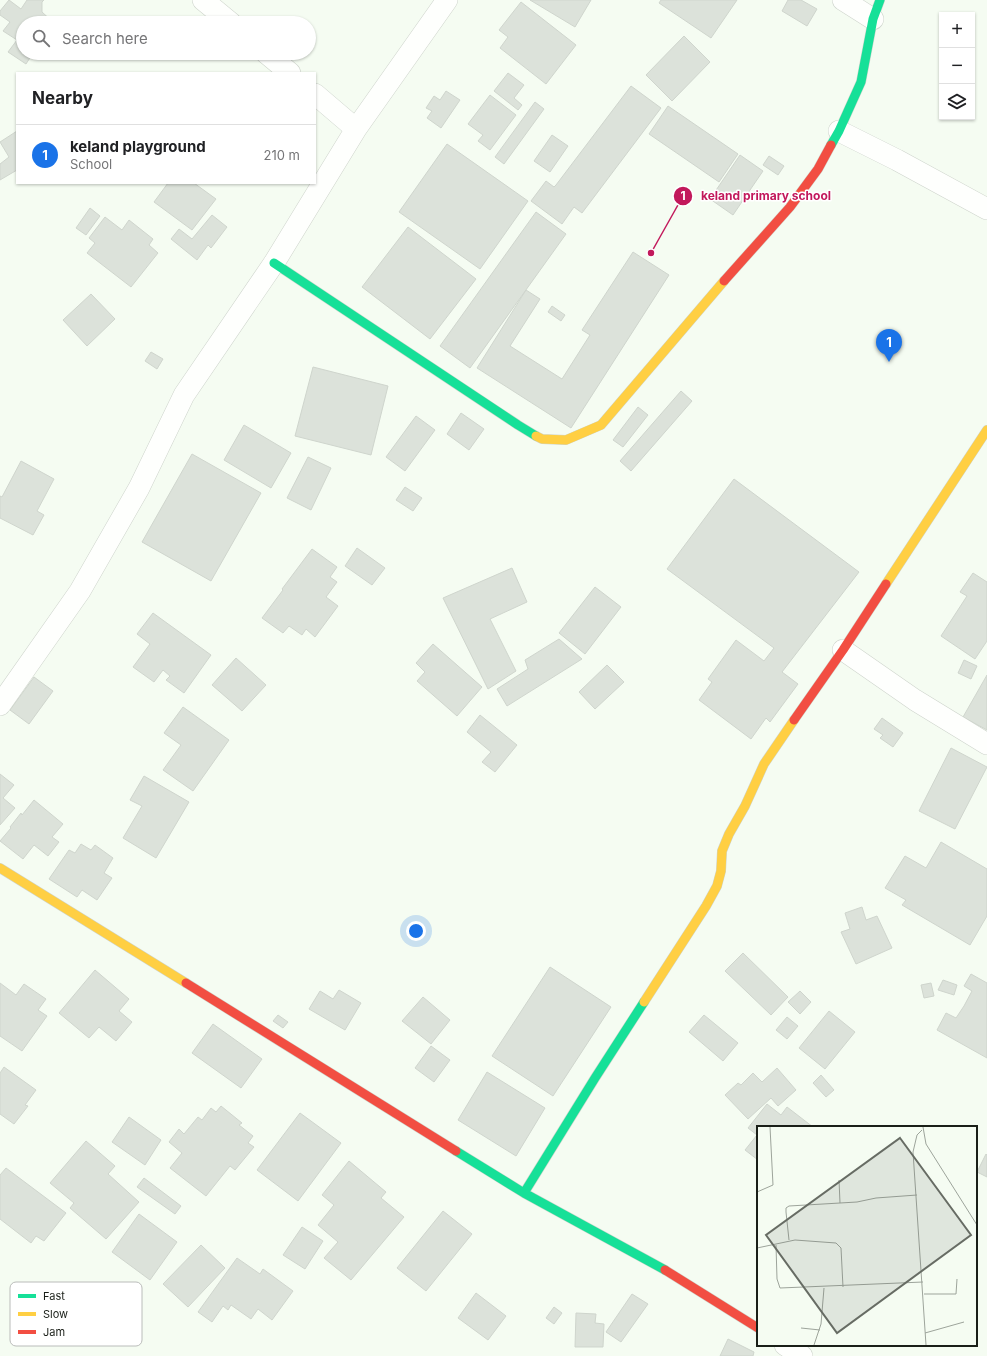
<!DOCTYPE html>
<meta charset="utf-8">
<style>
:root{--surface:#fff;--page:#f2f2f2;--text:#202124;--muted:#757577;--line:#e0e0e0;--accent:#1a73e8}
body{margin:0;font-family:Inter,sans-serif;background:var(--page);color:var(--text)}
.controls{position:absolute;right:12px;top:12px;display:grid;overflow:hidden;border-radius:0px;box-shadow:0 1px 3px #0004}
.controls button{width:36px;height:36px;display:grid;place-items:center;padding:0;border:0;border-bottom:1px solid var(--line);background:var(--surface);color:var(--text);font:20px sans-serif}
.you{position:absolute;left:416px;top:931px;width:14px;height:14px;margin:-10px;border:3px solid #fff;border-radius:50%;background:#1a73e8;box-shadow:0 0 0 6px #1a73e833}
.badge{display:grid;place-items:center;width:26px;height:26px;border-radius:50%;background:var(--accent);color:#fff;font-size:13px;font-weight:700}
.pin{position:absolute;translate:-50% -33px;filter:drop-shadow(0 1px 2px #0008)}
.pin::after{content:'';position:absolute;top:21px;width:14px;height:12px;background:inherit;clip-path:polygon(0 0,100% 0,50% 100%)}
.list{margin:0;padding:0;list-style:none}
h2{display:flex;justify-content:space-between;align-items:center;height:52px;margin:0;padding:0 16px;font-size:17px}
h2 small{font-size:13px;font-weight:400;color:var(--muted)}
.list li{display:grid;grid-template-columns:26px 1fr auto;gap:12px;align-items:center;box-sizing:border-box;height:60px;padding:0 16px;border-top:1px solid var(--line)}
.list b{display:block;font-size:15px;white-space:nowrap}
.list p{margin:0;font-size:13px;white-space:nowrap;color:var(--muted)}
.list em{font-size:13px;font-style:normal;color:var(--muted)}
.icon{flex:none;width:22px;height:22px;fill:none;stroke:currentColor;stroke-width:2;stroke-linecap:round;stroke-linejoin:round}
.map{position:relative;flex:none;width:987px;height:1356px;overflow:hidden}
.search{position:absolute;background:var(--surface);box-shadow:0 1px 3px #0004;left:16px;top:16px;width:300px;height:44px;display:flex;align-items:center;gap:10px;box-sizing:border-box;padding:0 14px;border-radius:22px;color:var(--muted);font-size:15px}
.panel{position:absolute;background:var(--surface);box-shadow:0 1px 3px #0004;left:16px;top:72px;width:300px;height:112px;border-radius:0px}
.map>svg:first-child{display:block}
.building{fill:#dce2da;stroke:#cfd5cd}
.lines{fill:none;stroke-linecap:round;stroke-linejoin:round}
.street-casing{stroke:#ced4cc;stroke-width:22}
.fast-casing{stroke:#ced4cc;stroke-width:10}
.slow-casing{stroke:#ced4cc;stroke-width:10}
.jam-casing{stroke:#ced4cc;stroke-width:10}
.street{stroke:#fefffd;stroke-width:21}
.fast{stroke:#16e098;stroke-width:9}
.slow{stroke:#ffcf43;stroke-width:9}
.jam{stroke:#f24e42;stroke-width:9}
.inset-road{fill:none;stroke:#9da49b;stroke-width:1}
.view{fill:#676c64;fill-opacity:0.15;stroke:#676c64;stroke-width:2}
.inset-edge{fill:none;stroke:#1a1f18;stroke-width:2}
.key{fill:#fff;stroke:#babcba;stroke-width:1}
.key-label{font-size:11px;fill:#1a1f18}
.leader{fill:none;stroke:#c2185b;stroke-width:1.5}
.callout-dot{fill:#c2185b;stroke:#fff;stroke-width:1.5}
.mark-label{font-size:12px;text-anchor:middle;font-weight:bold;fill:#fff}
.callout-label{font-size:12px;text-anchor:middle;font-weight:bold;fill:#c2185b;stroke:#fff;stroke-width:3;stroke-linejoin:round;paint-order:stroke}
</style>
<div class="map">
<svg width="987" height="1356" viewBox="0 0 987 1356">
<rect width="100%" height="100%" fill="#f5fcf2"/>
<path class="building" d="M9,0L21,9L27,0H44L42,2V12L54,23H23V53H33L26,64L8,52L17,40L3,31L10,22L0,15V11Z
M530,0H591L575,27Z
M661,0H737L711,38L659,3Z
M788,0H801L817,9L807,26L782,11Z
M521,2L576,45L546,84L500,48L508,37L499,30Z
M684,36L710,62L672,101L646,75Z
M508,73L524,85L514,98L522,105L518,110L494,91Z
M631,86L661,108L582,213L574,207L562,224L531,201L546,181L554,187L556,185Z
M446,91L460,100L441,128L427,118L432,111L426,108L434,96L440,100Z
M490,95L516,115L490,150L478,141L483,135L468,124Z
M535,102L544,109L504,164L495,157Z
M668,106L738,154L719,182L649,134Z
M17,131V170L0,180V164L9,157L0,142Z
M552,135L568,146L550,172L534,161Z
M447,144L528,201L480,269L399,212Z
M740,155L763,171L733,215L710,199Z
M769,156L784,166L778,175L763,165Z
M168,183H194L216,199L192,230L154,202Z
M90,208L100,216L86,235L76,228Z
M536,212L566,234L470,368L440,346Z
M212,215L227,227L211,248L208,245L197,260L171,239L179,229L192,239Z
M105,217L122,230L129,220L153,239L149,245L158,253L131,287L87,253L95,243L89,238Z
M408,227L476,279L430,339L362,287Z
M633,252L669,275L571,428L477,368L526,290L540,299L510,346L562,379L590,335L582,330Z
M91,294L115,319L87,346L63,320Z
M552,306L565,315L561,321L548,312Z
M151,352L163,359L157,369L145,361Z
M313,367L388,386L371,455L295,436Z
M681,391L692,401L631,471L620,461Z
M638,407L648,415L623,447L613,440Z
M461,413L484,429L469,450L447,434Z
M416,416L435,430L405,471L386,457Z
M244,425L291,453L271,488L224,460Z
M192,454L261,493L211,581L142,542Z
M308,457L331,468L311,510L287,498Z
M21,461L54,479L37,511L44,515L33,535L0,518V496L2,497Z
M734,479L859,572L782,672L798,684L770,722L766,718L751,739L699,700L712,682L708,679L736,640L764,661L774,648L667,569Z
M405,487L422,498L413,511L396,500Z
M357,548L385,568L372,585L345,566Z
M312,549L337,567L330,577L337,582L326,597L338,606L315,637L306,629L302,635L289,626L283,633L262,618L283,590L282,589Z
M512,568L527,602L490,619L516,671L488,689L443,598Z
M973,573L987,582V641L975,659L941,636L967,596L960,592Z
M595,587L621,607L585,654L559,633Z
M153,613L211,655L184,693L166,680L170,676L163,670L154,682L133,667L150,644L137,634Z
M559,639L582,659L507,706L497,689L528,669L525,660Z
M433,644L482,687L457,716L417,681L425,672L416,663Z
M236,658L266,685L242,711L212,685Z
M964,660L977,666L971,679L958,673Z
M607,665L624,682L595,709L579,692Z
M987,675V730L963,717Z
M34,677L53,691L29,724L10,710Z
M183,707L229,740L193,791L163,770L181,745L164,733Z
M480,715L517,745L495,772L482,762L491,752L467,732Z
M882,718L903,733L893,747L880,738L883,735L874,729Z
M951,748L987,767L955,829L919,811Z
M0,774L14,785L3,798L15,808L0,825Z
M144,776L189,802L156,858L123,838L142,806L130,800Z
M34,800L63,824L52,837L59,842L48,856L34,845L23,859L0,841L11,828L10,827L21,813L22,815Z
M941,842L987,869V916L970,945L902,905L906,900L885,888L905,856L926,868Z
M81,844L91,850L95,845L113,858L104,873L112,878L97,900L82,890L77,897L49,879L69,850L75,853Z
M862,907L866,920L877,916L892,948L856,964L841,932L850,929L845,913Z
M743,953L788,997L771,1015L725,971Z
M550,967L611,1007L553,1096L492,1056Z
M95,970L129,999L119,1011L132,1022L116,1041L99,1027L89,1038L59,1013Z
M971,974L987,983V1058L937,1030L946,1013L956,1018L964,1006L972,991L964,986Z
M943,980L957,985L954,995L938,990Z
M0,983L16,995L24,984L46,999L38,1010L47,1016L22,1051L0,1036Z
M931,983L934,996L924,998L921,985Z
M339,990L361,1003L345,1030L309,1009L320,991L333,999Z
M800,991L811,1002L800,1014L788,1002Z
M423,997L450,1020L431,1044L402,1021Z
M829,1011L855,1032L825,1069L799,1048Z
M278,1015L288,1022L283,1028L273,1021Z
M704,1015L738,1043L723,1061L689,1032Z
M787,1017L798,1026L787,1039L776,1030Z
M213,1024L262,1059L241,1088L192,1053Z
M431,1046L450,1060L434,1082L415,1068Z
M4,1067L36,1090L25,1105L28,1106L14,1124L0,1114V1073Z
M777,1068L796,1090L778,1106L771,1098L748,1119L725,1095L738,1083L741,1085L753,1073L762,1082Z
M487,1072L545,1108L516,1156L458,1120Z
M821,1075L834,1090L826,1097L813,1083Z
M767,1104L781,1115L787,1107L813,1127H758V1160L745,1150L757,1135L748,1128Z
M221,1106L242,1123L239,1125L253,1136L248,1143L254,1147L235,1170L230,1166L206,1196L170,1168L182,1153L169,1142L179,1129L184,1134L198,1117L202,1120L211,1108L216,1112Z
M300,1113L341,1143L298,1201L257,1170Z
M129,1117L161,1140L145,1165L112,1142Z
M86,1141L115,1166L108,1174L139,1202L106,1239L70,1208L74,1203L50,1183Z
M986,1154L987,1155V1177L977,1172Z
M349,1161L386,1192L381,1198L404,1217L351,1280L324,1258L338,1242L318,1225L334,1205L322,1195Z
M6,1168L66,1213L44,1241L36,1236L31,1243L0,1219V1175Z
M144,1178L181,1206L175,1214L137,1187Z
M443,1211L472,1234L426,1291L397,1268Z
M139,1214L177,1242L150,1280L112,1252Z
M302,1227L323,1241L305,1269L283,1255Z
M201,1245L225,1268L188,1307L163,1284Z
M237,1258L260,1274L263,1269L293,1291L272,1320L258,1309L251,1319L231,1305L228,1310L223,1306L212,1322L198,1312Z
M476,1293L506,1316L488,1340L458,1318Z
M632,1294L648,1304L621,1342L606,1332Z
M554,1307L562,1313L554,1324L546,1318Z
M576,1313L596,1314L595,1323L604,1324L603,1347H575Z
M728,1339L754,1352L753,1356H720Z"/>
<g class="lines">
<defs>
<path id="street" d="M203,0L231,23
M843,0L873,19
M266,53L290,73
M315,94L356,129
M839,131L897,160L987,209
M843,650L915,700L987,744
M0,705L80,591L139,488L184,395L274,263L356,129L447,0
M785,1345L802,1356"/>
<path id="fast" d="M831,145L839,131L861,82L873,19L880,0
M274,263L518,425L536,436
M456,1151L524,1193L665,1270
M524,1193L595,1078L644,1002"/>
<path id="slow" d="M536,436L542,439L566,440L601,425L724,281
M886,584L987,430
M0,868L186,983
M644,1002L706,906L717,886L721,871L722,851L729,834L745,806L764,764L794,720"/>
<path id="jam" d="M724,281L790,207L818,169L831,145
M794,720L843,650L886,584
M186,983L456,1151
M665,1270L758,1328"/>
</defs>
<use href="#street" class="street-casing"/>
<use href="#fast" class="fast-casing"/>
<use href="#slow" class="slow-casing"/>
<use href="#jam" class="jam-casing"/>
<use href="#street" class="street"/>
<use href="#fast" class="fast"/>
<use href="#slow" class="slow"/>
<use href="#jam" class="jam"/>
</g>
<g transform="translate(757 1126)">
<rect width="220" height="220" fill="#f5fcf2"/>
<path class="inset-road" d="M166,1L169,18L220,99M165,4L160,9L156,26L169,219M82,54L83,77M0,66L16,59L13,1M32,114L29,86V82L32,80L100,76L119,72L160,69M19,119L20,153L23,162L166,156M0,122L38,114L79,117L84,122L86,161M167,168H199L200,153M44,202L63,204M168,207L207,196M57,219L64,198L67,162"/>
<path class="view" d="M143,12L214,109L80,207L9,109Z"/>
<rect width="220" height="220" class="inset-edge"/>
</g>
<rect x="10" y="1282" width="132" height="64" rx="6" class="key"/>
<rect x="18" y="1294" width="18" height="4" fill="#16e098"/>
<rect x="18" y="1312" width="18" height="4" fill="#ffcf43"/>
<rect x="18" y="1330" width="18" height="4" fill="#f24e42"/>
<g class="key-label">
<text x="43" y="1300">Fast</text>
<text x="43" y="1318">Slow</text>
<text x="43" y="1336">Jam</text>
</g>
<path class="leader" d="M651 253L683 196"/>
<g class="callout-dot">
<circle cx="651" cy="253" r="4"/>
<circle cx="683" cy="196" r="10"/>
</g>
<g class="mark-label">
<text x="683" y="200">1</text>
</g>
<g class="callout-label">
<text x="766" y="200">keland primary school</text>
</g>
</svg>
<div class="controls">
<button>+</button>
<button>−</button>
<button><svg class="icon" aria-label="layers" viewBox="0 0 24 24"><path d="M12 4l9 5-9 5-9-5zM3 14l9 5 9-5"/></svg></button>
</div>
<div class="you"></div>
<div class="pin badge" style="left:889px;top:362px">1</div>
<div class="search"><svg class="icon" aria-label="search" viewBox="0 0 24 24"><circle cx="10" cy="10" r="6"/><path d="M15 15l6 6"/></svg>Search here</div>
<section class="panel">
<h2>Nearby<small></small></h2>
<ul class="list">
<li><span class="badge">1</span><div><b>keland playground</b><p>School</p></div><em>210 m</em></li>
</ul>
</section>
</div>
